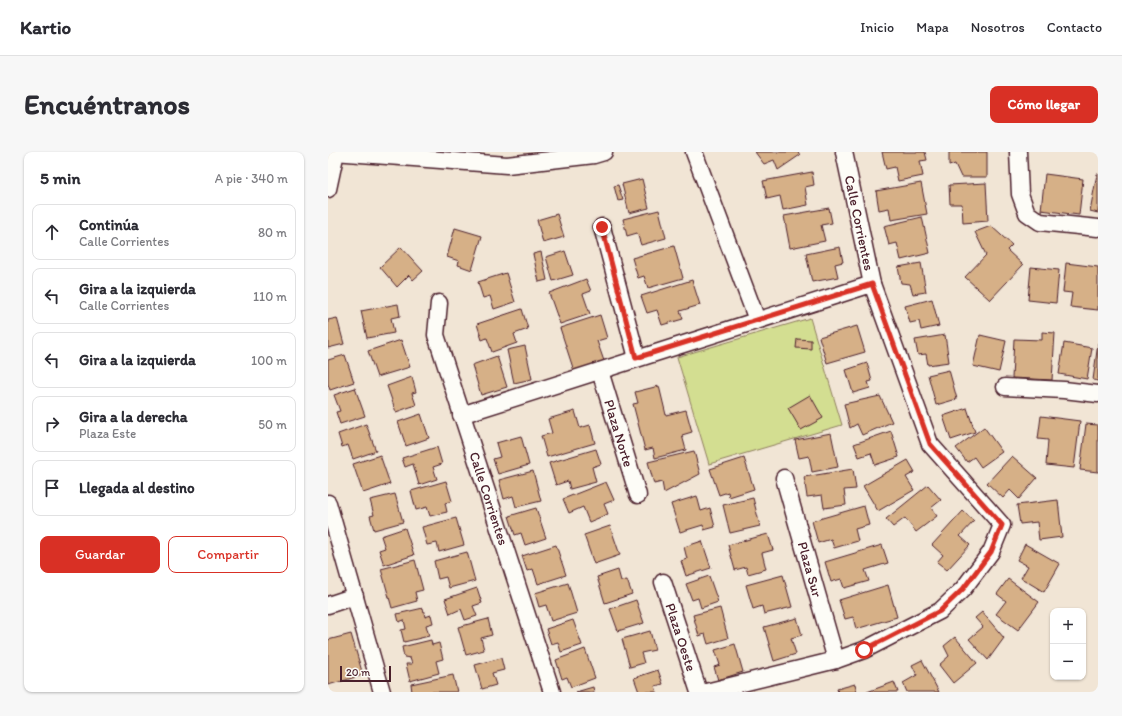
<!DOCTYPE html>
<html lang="es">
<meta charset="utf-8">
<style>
:root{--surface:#fff;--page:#f7f7f7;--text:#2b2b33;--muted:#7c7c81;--line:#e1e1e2;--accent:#d93025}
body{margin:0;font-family:Itim,sans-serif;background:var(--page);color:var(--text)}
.controls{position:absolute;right:12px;bottom:12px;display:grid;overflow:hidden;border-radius:8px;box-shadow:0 1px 3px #0004}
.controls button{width:36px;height:36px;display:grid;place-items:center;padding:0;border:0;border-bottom:1px solid var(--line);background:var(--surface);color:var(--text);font:20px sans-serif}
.scale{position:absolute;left:12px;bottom:10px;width:51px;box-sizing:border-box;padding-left:4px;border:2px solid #4a1f2b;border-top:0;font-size:11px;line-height:14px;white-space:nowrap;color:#4a1f2b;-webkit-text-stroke:3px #fdfcf7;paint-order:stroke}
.stop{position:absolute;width:12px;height:12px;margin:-9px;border:3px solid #d93025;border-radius:50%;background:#fff}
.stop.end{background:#d93025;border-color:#fff;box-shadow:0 1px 4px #0008}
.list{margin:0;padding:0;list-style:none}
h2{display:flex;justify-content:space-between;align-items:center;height:52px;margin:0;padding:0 16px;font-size:17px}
h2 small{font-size:13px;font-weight:400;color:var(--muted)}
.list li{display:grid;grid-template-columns:26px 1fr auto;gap:12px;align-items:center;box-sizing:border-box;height:56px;margin:0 8px 8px;padding:0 8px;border:1px solid var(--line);border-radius:8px}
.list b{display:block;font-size:15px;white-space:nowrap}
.list p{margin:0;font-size:13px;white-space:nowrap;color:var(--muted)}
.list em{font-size:13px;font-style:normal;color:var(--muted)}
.actions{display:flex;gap:8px;padding:12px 16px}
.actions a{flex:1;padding:9px 0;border:1px solid var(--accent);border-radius:8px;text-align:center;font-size:14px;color:var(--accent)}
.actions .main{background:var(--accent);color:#fff}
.icon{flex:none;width:22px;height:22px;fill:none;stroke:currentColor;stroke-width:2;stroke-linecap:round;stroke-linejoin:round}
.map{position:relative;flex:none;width:770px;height:540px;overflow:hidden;border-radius:8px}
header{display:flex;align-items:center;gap:24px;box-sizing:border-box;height:56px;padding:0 20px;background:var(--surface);border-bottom:1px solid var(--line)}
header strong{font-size:19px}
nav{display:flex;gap:22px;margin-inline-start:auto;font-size:14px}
.intro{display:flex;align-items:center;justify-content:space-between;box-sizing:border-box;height:96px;padding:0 24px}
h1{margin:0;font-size:28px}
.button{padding:10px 18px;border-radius:8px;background:var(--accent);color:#fff;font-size:14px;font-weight:700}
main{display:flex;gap:24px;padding:0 24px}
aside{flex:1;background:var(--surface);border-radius:8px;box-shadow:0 1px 3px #0004}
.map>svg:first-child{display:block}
.green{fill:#d3de91;stroke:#8e7e5e}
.building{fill:#d6b087;stroke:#4a1f2b}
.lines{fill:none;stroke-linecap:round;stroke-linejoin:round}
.minor-casing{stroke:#4a1f2b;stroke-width:19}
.minor{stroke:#fdfcf7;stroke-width:16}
.route{stroke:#d93025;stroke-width:5}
.labels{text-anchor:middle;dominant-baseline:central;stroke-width:4;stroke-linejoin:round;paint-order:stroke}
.street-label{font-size:14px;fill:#4a1f2b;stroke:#fdfcf7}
</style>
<header>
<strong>Kartio</strong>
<nav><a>Inicio</a><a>Mapa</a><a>Nosotros</a><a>Contacto</a></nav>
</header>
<div class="intro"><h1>Encuéntranos</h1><a class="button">Cómo llegar</a></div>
<main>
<aside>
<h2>5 min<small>A pie · 340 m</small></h2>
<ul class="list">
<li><svg class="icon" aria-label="ahead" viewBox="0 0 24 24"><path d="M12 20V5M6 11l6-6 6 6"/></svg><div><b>Continúa</b><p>Calle Corrientes</p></div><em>80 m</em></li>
<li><svg class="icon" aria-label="left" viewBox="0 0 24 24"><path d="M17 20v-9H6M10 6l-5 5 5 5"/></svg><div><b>Gira a la izquierda</b><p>Calle Corrientes</p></div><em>110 m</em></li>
<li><svg class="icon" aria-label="left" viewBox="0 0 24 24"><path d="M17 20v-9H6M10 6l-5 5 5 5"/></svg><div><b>Gira a la izquierda</b></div><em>100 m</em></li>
<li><svg class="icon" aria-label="right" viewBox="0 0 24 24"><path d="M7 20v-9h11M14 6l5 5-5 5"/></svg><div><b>Gira a la derecha</b><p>Plaza Este</p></div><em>50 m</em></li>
<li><svg class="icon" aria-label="arrive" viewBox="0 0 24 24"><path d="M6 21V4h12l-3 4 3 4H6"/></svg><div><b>Llegada al destino</b></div></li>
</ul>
<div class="actions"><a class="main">Guardar</a><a>Compartir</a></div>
</aside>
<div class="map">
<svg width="770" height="540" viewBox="0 0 770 540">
<rect width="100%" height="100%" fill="#f1e5d5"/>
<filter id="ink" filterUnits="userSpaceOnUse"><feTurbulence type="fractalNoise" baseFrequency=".025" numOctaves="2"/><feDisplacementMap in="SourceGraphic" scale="8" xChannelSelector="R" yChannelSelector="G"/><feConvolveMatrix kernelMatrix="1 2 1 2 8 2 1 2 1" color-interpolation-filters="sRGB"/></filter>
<g filter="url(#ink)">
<path class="green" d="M482,166L514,273L381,312L349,205Z"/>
<path class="building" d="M427,0H470L472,3L450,18L446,8L436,12Z
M554,0H597L599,8L592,9L595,24L570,29L567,15L558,17Z
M621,0H659V25H633L627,12L621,14Z
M484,20L486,33L477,35L480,53L455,58L452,44L439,47L435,29Z
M717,22L755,27L751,63L713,58Z
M769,22H770V61L762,59Z
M314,27L321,56L301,61L294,32Z
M593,31L599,62L563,68L561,56L551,58L548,39Z
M658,31L660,69L635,71L634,52H622L621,33Z
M290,33L295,48L290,49L286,34Z
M501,56L504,71L493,73L497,89L462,96L456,64Z
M331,58L338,86L313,93L309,81L299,84L295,67Z
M229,62L236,85L215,91L209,68Z
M594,65L602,101L573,108L569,91L561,93L556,74Z
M663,74L684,93L679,98L695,113L662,148L637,125L658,103L647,80Z
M127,76L154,84L144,118L130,113L131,109L119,105Z
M346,94L355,126L320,136L316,124L310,126L304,106Z
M73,95L95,119L85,128L81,123L69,135L52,115Z
M512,95L515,110L507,112L510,125L484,130L478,102Z
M237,99L245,123L225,129L218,105Z
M213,100L219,128L211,130L205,102Z
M593,111L598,140L585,142L582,132L573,131L570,115Z
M738,111L770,115V158L742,155L744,141L735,140Z
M703,115L731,118L728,151L700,148Z
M178,121L187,150L166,157L162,144L155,146L150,130Z
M258,127L263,139L255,142L262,162L232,172L221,141Z
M364,128L372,153L352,159L355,167L334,173L329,158L319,161L313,144Z
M604,147L611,174L593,178L591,169L582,171L577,154Z
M70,152L72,164L63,166L66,181L39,186L33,159Z
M194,157L200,177L186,182L189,191L164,200L159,186L154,188L149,172Z
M272,163L279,186L269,189L276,209L246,219L232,176Z
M9,166L16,192L0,196V168Z
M529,174L537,200L499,211L491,185Z
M714,180L727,181L724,228L684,226L686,187L714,188Z
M617,183L621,210L600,213L598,202L590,203L587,188Z
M652,183L678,189L671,220L645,214Z
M469,187L483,188V197L468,196Z
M73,188L82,215L49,225L40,199Z
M736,191L764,196L759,227L731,222Z
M770,191V229L765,228Z
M197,194L204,227L186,231L179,198Z
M17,203L26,230L2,238L0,232V208Z
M169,204L179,235L153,243L144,213Z
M539,211L544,229L540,230L542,236L525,241L518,218Z
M621,218L629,247L608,253L600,223Z
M84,225L88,240L84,241L88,253L68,260L59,234Z
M331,234L338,263L358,258L364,280L354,283L358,298L327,306L325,296L317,298L305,252L310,251L307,240Z
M27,236L37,264L12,272L8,260L12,259L6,243Z
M482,243L495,266L473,278L460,256Z
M552,244L564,270L534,283L529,272L522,276L516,252Z
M639,256L647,280L623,288L615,264Z
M247,259L252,276L262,273L267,291L219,305L213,284L224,281L220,267Z
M93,262L101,286L78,294L70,270Z
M713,264L752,269L746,316L718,313L720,288L710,287Z
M38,272L48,299L25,307L20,293L14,295L10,282Z
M758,272L770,273V320L752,318Z
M656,275L674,300L653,315L646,305L639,310L628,296Z
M563,279L571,305L547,313L543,301L531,305L526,292Z
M503,281L510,315L484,320L481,304L471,306L467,288Z
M193,284L201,313L170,322L165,307L172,305L168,291Z
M109,295L114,312L105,315L109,327L91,333L85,312L77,315L74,306Z
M268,297L273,312L264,315L268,330L242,337L240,329L228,333L221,311Z
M366,299L372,322L336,341L334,330L326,332L320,310Z
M52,303L62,332L35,341L25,312Z
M684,304L709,326L691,347L682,338L675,346L659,331Z
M416,306L426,337L401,345L400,340L391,343L382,317Z
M580,308L587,320L578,325L586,338L550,359L535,334Z
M525,317L528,337L516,338L518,353L496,356L494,343L479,345L476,325Z
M205,319L213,349L188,355L185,344L176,347L171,328Z
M118,329L124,349L117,351L119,360L102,364L99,355L88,358L83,339Z
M278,330L286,348L276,352L280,362L261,370L255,355L241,361L235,347Z
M600,333L613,348L603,356L609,364L588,380L577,366L565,375L558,367Z
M67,342L75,370L46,378L42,364L46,363L42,348Z
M369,344L373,359L382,356L387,375L376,378L375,373L352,380L343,352Z
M425,346L432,374L402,381L395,353Z
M730,348L734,385L711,388L709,370L692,372L689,353Z
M536,354L541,373L527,377L530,389L506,396L503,387L490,391L484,369Z
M208,356L218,386L197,393L193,381L187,383L181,364Z
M635,359L646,369L632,384L642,393L619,418L609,410L615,403L604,393Z
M128,366L136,393L111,400L109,391L99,393L94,375Z
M282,374L292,403L266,412L256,383Z
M77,376L86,403L56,413L51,398L57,396L53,384Z
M440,382L445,398L434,401L438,417L420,422L418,415L407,418L400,393Z
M374,389L383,416L358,424L353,409L359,407L356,395Z
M697,392L732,412L716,440L693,426L700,414L689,408Z
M228,393L238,423L210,432L205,417L199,419L194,404Z
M554,393L560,411L537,418L541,429L516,436L513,427L503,430L497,410Z
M139,400L147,429L121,436L118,425L110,427L106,409Z
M87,408L95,438L87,440L89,449L64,456L53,417Z
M290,418L293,429L299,428L304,442L277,451L269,425Z
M455,423L464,455L436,462L434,454L425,457L418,433Z
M381,424L390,450L373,456L370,446L364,448L358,432Z
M680,427L711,450L690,478L668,462L678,449L669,442Z
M240,431L249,461L223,469L218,453L211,455L207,441Z
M560,433L569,465L528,477L525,465L517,467L511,448Z
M149,436L154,451L145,454L149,464L137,468L133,457L122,462L117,447Z
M308,448L316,471L290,479L282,457Z
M95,456L97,465L103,463L105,471L98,473L101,484L76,490L73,478L78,477L76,468L71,470L69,462Z
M392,456L400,486L380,492L377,482L371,484L365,463Z
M654,460L676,486L660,508L641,487L655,475L647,466Z
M469,466L474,483L463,486L468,502L446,509L436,475Z
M160,467L164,483L153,486L156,498L138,503L130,475Z
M245,468L254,493L233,500L230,490L223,492L218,477Z
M322,479L327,498L313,501L316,511L302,515L294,487Z
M23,482L35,523L0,533V488Z
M627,485L649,511L625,531L611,513L621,504L616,494Z
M103,488L104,493L111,491L115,507L108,509L111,521L82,529L78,512H84L82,506L76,505L74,495Z
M407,492L415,520L390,528L386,515L392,513L387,498Z
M257,497L267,526L243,535L239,525L234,527L228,508Z
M173,506L176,518L164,521L168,533L154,537L147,513Z
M594,508L611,540H579L575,531L589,523L584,513Z
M330,518L335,532L327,534L329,540H311L306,526Z
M125,523L129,540H84L83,532Z
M566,530L570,540H539Z
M527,532L529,540H510L509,537Z
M265,535L266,540H248Z"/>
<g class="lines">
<defs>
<g id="minor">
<path d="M6,0L179,13L266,3L276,0"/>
<path d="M366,0L429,168"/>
<path d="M690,0L692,42L699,61L712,70L770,76"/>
<path d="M0,37L8,0"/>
<path d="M274,75L309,206"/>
<path id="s1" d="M111,151L108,183L224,540"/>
<path id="s2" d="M272,219L310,343"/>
<path d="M677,235L736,238L770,242"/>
<path d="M133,263C270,220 407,175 544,132"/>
<path id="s3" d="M456,326L508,508"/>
<path d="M0,351L54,540"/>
<path id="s4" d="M335,430L371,540"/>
<path d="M0,453L27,444"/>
<path d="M378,540L508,508L536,498L612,459L635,437L663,400L674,373L602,292L544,132L516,0"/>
</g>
</defs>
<use href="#minor" class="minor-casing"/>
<use href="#minor" class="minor"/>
</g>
</g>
<g class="lines" filter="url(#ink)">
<path class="route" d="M274,75L308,206L429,168L544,132L602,292L674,373L663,400L635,437L612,459L536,498"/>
</g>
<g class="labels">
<g class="street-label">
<text transform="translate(531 71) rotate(78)">Calle Corrientes</text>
<text stroke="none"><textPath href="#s2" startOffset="65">Plaza Norte</textPath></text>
<text stroke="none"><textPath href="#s1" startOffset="204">Calle Corrientes</textPath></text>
<text stroke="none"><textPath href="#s3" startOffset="95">Plaza Sur</textPath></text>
<text stroke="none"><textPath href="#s4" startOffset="58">Plaza Oeste</textPath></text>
</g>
</g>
</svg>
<div class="controls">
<button>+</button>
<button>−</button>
</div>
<div class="scale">20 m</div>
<div class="stop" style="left:536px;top:498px"></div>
<div class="stop end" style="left:274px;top:75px"></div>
</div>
</main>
